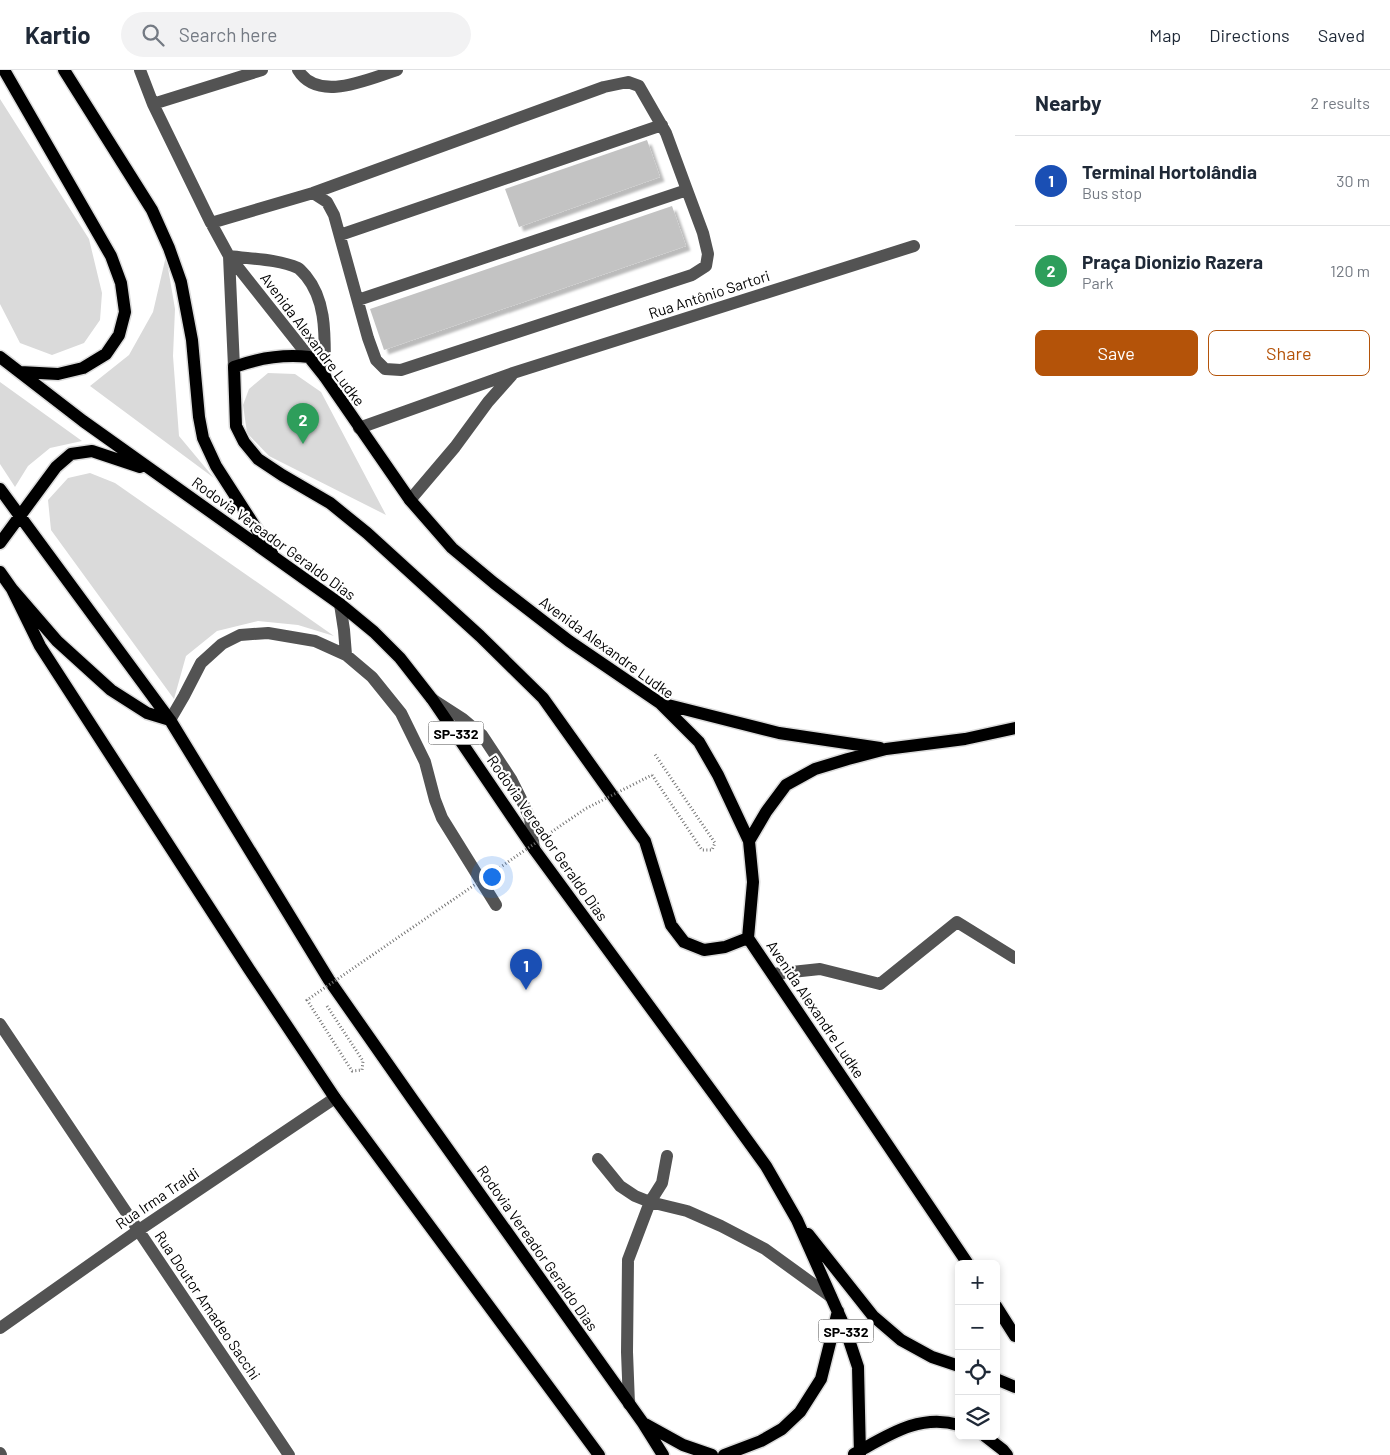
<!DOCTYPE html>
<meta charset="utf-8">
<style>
:root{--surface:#fff;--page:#f2f2f3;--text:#1f2937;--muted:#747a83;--line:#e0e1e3;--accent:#b45309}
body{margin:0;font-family:Barlow,sans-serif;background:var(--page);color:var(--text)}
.controls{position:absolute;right:15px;bottom:15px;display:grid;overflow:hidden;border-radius:8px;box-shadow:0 2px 8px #0003}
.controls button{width:45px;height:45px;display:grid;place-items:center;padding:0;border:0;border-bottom:1px solid var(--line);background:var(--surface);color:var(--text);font:25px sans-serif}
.you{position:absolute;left:491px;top:806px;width:18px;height:18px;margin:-12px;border:4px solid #fff;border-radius:50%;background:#1a73e8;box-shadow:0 0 0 8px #1a73e833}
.badge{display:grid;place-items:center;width:32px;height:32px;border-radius:50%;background:var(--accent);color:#fff;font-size:16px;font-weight:700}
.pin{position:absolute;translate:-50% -41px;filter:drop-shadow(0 1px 2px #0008)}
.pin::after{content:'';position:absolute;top:26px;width:18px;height:15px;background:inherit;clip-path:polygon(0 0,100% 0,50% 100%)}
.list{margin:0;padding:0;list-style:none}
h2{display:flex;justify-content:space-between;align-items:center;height:65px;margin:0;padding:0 20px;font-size:21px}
h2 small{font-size:16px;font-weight:400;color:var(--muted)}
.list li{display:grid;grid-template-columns:32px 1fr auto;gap:15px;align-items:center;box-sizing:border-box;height:90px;padding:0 20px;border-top:1px solid var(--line)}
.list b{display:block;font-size:19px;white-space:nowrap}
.list p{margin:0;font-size:16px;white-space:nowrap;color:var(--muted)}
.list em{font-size:16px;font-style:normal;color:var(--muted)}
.actions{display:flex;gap:10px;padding:15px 20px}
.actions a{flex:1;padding:11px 0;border:1px solid var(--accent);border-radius:8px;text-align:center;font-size:18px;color:var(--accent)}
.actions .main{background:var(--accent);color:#fff}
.icon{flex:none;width:28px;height:28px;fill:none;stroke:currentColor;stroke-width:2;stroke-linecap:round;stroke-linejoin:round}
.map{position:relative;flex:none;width:1015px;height:1385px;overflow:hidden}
header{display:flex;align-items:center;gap:30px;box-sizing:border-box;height:70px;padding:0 25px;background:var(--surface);border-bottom:1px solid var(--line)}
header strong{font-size:24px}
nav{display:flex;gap:28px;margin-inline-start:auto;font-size:18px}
.search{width:350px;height:45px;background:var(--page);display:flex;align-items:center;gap:12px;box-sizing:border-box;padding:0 18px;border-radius:28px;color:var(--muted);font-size:19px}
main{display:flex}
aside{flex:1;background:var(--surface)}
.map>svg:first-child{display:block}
.green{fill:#dadada}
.building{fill:#c3c3c3;filter:url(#shadow)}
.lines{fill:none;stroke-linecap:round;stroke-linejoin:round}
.major-casing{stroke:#dbdbdb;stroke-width:15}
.path{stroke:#757575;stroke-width:3;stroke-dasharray:1 2.5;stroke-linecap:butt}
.minor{stroke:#535353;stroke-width:12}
.major{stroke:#000;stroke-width:12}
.path-bridge{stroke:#757575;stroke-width:3;stroke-dasharray:1 2.5;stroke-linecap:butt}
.labels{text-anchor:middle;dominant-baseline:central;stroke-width:4.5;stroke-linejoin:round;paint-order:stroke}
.shield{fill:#fff;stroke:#4c4c4c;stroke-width:1}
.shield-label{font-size:14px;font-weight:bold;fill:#000}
.street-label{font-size:15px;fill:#000;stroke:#fff}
</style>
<header>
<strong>Kartio</strong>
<div class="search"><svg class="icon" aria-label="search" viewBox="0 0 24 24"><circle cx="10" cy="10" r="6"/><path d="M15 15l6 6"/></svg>Search here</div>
<nav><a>Map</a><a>Directions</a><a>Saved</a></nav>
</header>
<main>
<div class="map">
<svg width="1015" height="1385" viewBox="0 0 1015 1385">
<defs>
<filter id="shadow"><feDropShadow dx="4.5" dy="4.5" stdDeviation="1" flood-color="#0004"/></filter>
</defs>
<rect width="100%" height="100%" fill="#fff"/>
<path class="green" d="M0,29L89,169L102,223L100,250L84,273L52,285L20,273L0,234Z
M166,186L175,239L173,286L179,366L214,408L90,316L129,285L153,242Z
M268,303L295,304L321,322L386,445L269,386L247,363L243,335L249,319Z
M0,312L82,371L50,378L28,396L15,417L0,394Z
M90,403L115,413L334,566L298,555L258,551L217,561L186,586L174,629L51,460L48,430L68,408Z"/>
<path class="building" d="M647,70L660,107L519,157L505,119Z
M672,136L686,176L384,280L370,239Z"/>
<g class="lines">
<defs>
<path id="major" d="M4,0L111,186L121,213L125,242L119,265L106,284L83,298L58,304L20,302
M64,0L152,140L169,178L181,212L192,270L199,347L203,368L216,396L272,483
M0,287L83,351L340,534L374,562L400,588L432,629L534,779L716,1027L766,1096L797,1150L845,1258L858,1297L860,1385
M0,419L170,650L329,910L413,1030L643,1353L663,1385
M0,473L56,397L71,384L92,381L140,397
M0,502L12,519L57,571L111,620L147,643L170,650
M12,519L40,576L249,899L335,1028L599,1385
M660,633L779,663L880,678
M749,771L766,742L786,715L815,699L848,689L886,679L965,669L1015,658
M748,868L725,877L704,880L684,872L671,855L645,771L543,628L480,566L367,463L330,433L282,405L258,389L244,372L236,356L234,297C259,288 282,284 309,287L325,307L410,430L452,478L494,513L569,571L660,633L699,672L718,705L749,771L753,812L748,868L968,1194
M808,1164L873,1246L901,1270L932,1287L959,1296
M996,1236L1015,1266
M996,1309L1015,1317
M645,1354L683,1375L712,1385
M985,1366L1003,1380L1007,1385
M854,1384C887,1366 919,1343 959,1355
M724,1385L761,1371L782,1359L800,1342L821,1309L838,1241"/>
</defs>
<use href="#major" class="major-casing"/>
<path class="path" d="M652,705L702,780H712L715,773L654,683"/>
<path class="minor" d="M140,0L153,34L211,153L229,186L309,287
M298,0C318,33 368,9 397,0
M153,34L262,0
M211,153L313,123L604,17L628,12L639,16L666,63L687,120L703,163L708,184L706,196L692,205L401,300L385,299L376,290L368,268L334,145L327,132L313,123
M340,165L662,55
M229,186C251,189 278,189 298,198C301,200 304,204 306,206C329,234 324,274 325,307
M229,186L234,297
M358,230L687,120
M359,358L513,303L914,176
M410,430L455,377L488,332L512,305
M340,534L344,560L346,585
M432,629L463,649L482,665L511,709L521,729L530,748L534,779
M170,650L184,626L201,593L222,574L240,565L268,563L315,571L346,585L372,607L401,643L425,692L435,730L442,748L496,835
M773,904L820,899L880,914L957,852L1015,888
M0,954L289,1385
M598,1089L620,1116L635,1126L650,1132L687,1141L721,1156L765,1179L831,1227
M0,1258L139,1160L335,1028
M629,1334L627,1282L628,1190L650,1132L662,1113L667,1086
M0,1383L1,1385"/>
<use href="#major" class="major"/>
<path class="path-bridge" d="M327,936L363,991L362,1000L352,1001L307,930L585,739L652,705"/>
</g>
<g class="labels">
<g class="shield">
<rect x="428.5" y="651.5" width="55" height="23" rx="4"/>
<rect x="818.5" y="1249.5" width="55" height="23" rx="4"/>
</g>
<g class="shield-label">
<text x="456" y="663">SP-332</text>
<text x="846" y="1261">SP-332</text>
</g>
<g class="street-label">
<text transform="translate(709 224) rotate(-18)">Rua Antônio Sartori</text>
<text transform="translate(313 269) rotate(53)">Avenida Alexandre Ludke</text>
<text transform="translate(274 468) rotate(36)">Rodovia Vereador Geraldo Dias</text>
<text transform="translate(607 577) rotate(36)">Avenida Alexandre Ludke</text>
<text transform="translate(548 768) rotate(55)">Rodovia Vereador Geraldo Dias</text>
<text transform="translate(816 939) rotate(56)">Avenida Alexandre Ludke</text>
<text transform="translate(157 1128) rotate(-34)">Rua Irma Traldi</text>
<text transform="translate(538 1178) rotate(55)">Rodovia Vereador Geraldo Dias</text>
<text transform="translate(208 1235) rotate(56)">Rua Doutor Amadeo Sacchi</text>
</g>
</g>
</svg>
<div class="controls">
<button>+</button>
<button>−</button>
<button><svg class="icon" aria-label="locate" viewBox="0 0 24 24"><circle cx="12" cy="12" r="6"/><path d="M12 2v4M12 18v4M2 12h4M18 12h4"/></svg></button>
<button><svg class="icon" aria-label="layers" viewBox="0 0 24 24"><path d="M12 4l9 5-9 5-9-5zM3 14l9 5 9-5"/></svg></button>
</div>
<div class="you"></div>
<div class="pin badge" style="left:526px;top:920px;background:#1a4fb4">1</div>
<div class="pin badge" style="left:303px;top:374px;background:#2e9e5b">2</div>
</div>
<aside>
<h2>Nearby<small>2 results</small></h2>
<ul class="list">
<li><span class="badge" style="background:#1a4fb4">1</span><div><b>Terminal Hortolândia</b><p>Bus stop</p></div><em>30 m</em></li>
<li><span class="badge" style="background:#2e9e5b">2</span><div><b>Praça Dionizio Razera</b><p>Park</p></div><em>120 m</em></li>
</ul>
<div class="actions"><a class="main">Save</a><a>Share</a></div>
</aside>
</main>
